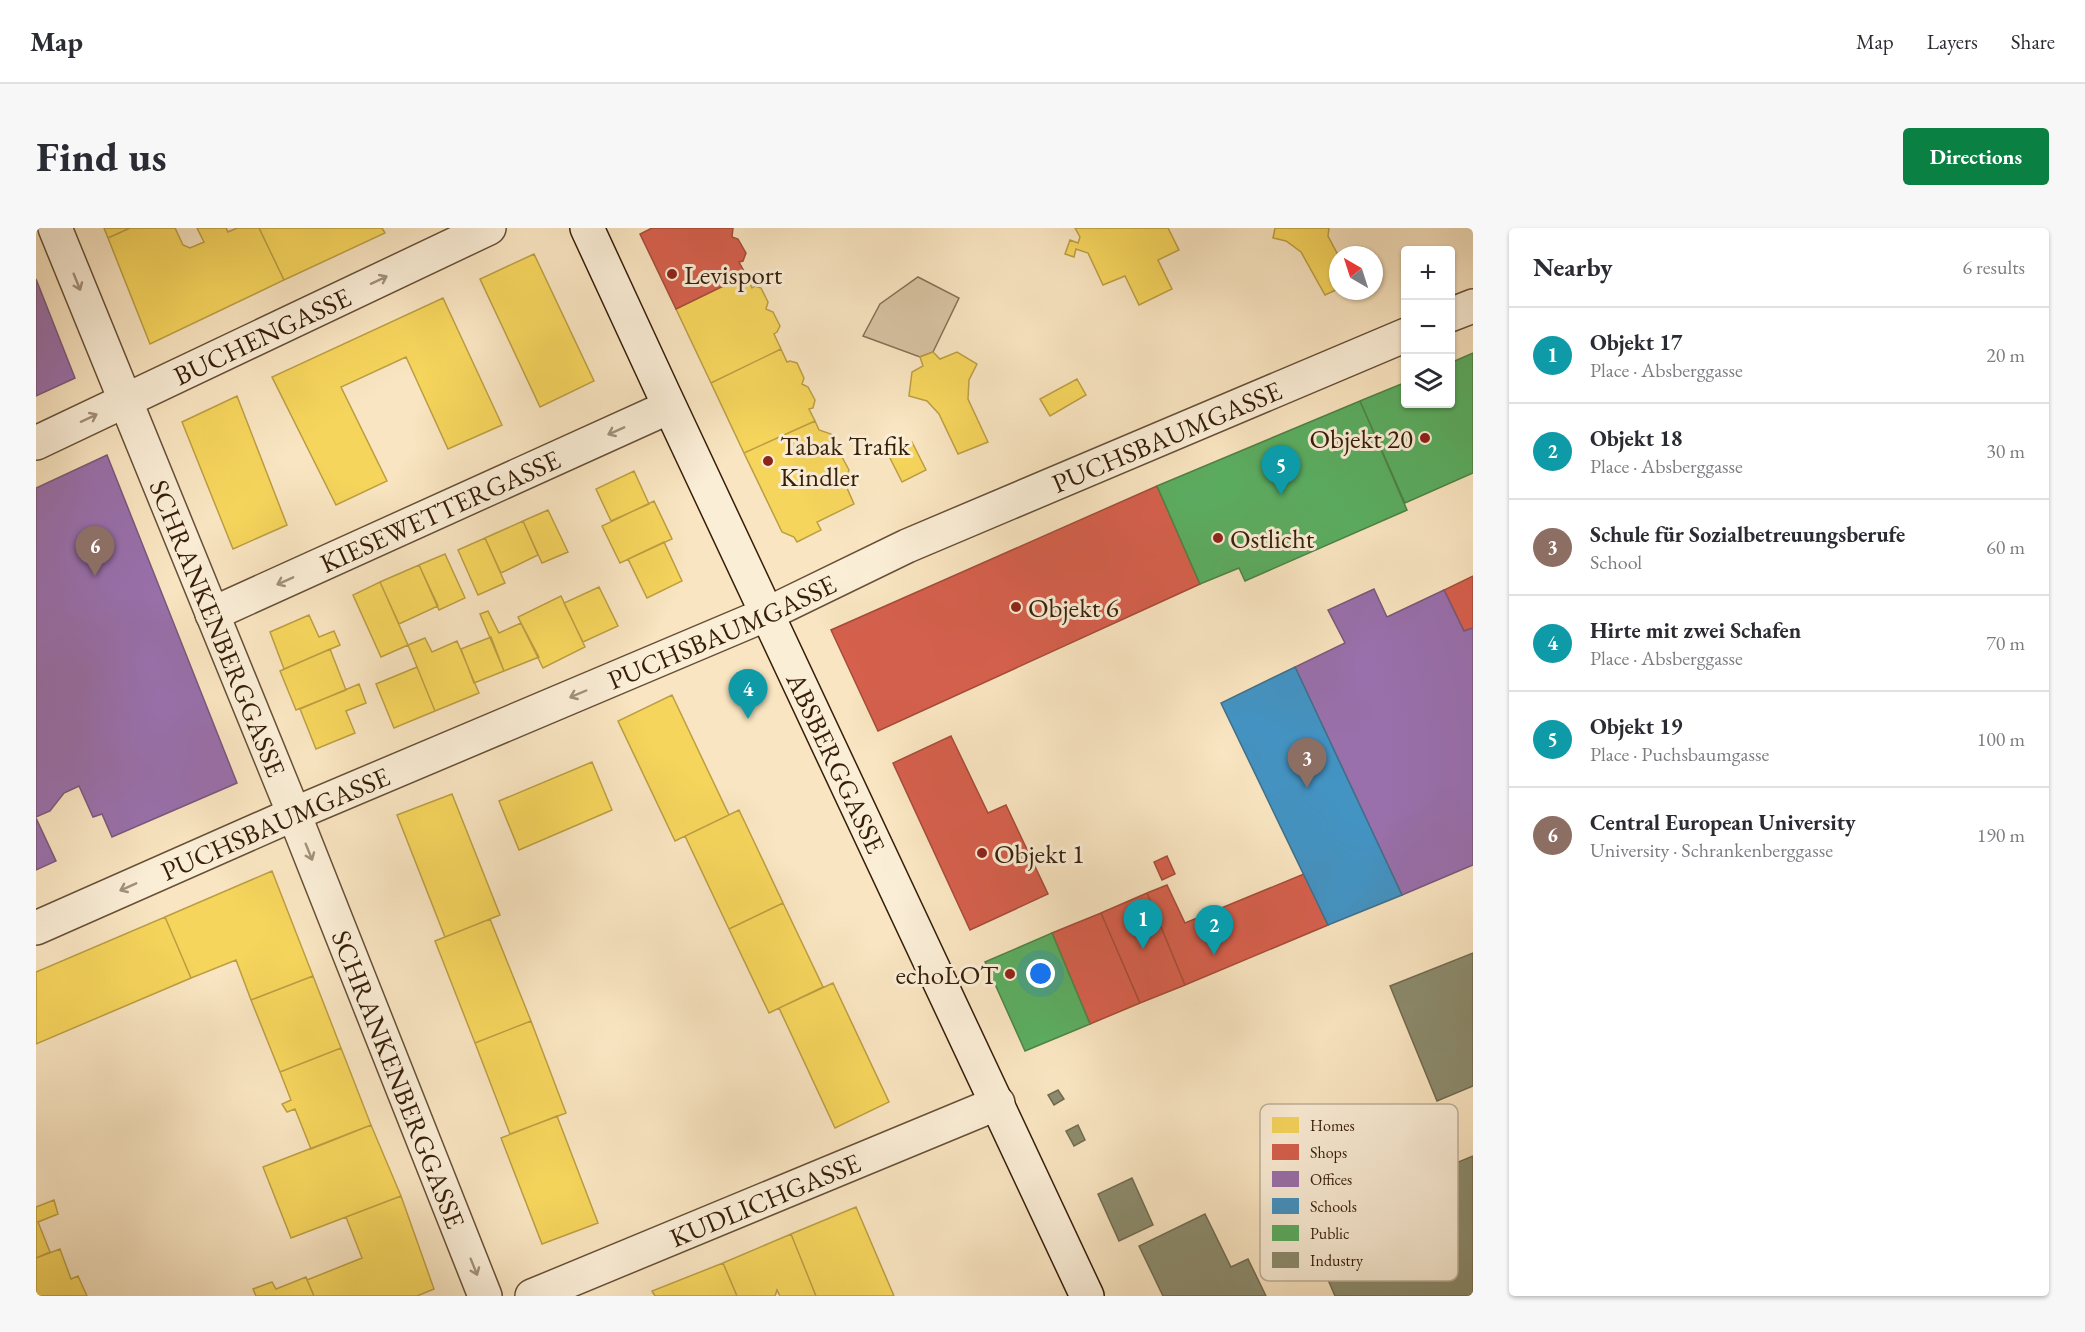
<!DOCTYPE html>
<meta charset="utf-8">
<style>
:root{--surface:#fff;--page:#f7f7f7;--text:#2b2b33;--muted:#7c7c81;--line:#e1e1e2;--accent:#0b8043}
body{margin:0;font-family:"EB Garamond",serif;background:var(--page);color:var(--text)}
.controls{position:absolute;right:18px;top:18px;display:grid;overflow:hidden;border-radius:6px;box-shadow:0 2px 4px #0004}
.controls button{width:54px;height:54px;display:grid;place-items:center;padding:0;border:0;border-bottom:2px solid var(--line);background:var(--surface);color:var(--text);font:30px sans-serif}
.compass{position:absolute;left:1293px;top:18px;width:54px;height:54px;border-radius:50%;background:var(--surface);box-shadow:0 2px 4px #0004;rotate:321deg}
.you{position:absolute;left:1005px;top:746px;width:21px;height:21px;margin:-15px;border:4px solid #fff;border-radius:50%;background:#1a73e8;box-shadow:0 0 0 9px #1a73e833}
.badge{display:grid;place-items:center;width:39px;height:39px;border-radius:50%;background:var(--accent);color:#fff;font-size:20px;font-weight:700}
.pin{position:absolute;translate:-50% -50px;filter:drop-shadow(0 2px 3px #0008)}
.pin::after{content:'';position:absolute;top:32px;width:21px;height:18px;background:inherit;clip-path:polygon(0 0,100% 0,50% 100%)}
.list{margin:0;padding:0;list-style:none}
h2{display:flex;justify-content:space-between;align-items:center;height:78px;margin:0;padding:0 24px;font-size:26px}
h2 small{font-size:20px;font-weight:400;color:var(--muted)}
.list li{display:grid;grid-template-columns:39px 1fr auto;gap:18px;align-items:center;box-sizing:border-box;height:96px;padding:0 24px;border-top:2px solid var(--line)}
.list b{display:block;font-size:22px;white-space:nowrap}
.list p{margin:0;font-size:20px;white-space:nowrap;color:var(--muted)}
.list em{font-size:20px;font-style:normal;color:var(--muted)}
.icon{flex:none;width:33px;height:33px;fill:none;stroke:currentColor;stroke-width:2;stroke-linecap:round;stroke-linejoin:round}
.map{position:relative;flex:none;width:1437px;height:1068px;overflow:hidden;border-radius:6px}
header{display:flex;align-items:center;gap:36px;box-sizing:border-box;height:84px;padding:0 30px;background:var(--surface);border-bottom:2px solid var(--line)}
header strong{font-size:28px}
nav{display:flex;gap:33px;margin-inline-start:auto;font-size:21px}
.intro{display:flex;align-items:center;justify-content:space-between;box-sizing:border-box;height:144px;padding:0 36px}
h1{margin:0;font-size:42px}
.button{padding:15px 27px;border-radius:6px;background:var(--accent);color:#fff;font-size:21px;font-weight:700}
main{display:flex;gap:36px;padding:0 36px}
aside{flex:1;background:var(--surface);border-radius:6px;box-shadow:0 2px 4px #0004}
.map>svg:first-child{display:block}
.green{fill:#d8c3a2;stroke:#877055;stroke-width:1.5}
.homes{fill:#f6d55c;stroke:#bc9e43;stroke-width:1.5}
.shops{fill:#d6604d;stroke:#a64c38;stroke-width:1.5}
.offices{fill:#9970ab;stroke:#7b577a;stroke-width:1.5}
.schools{fill:#4393c3;stroke:#3f708b;stroke-width:1.5}
.public{fill:#5aae61;stroke:#4f8346;stroke-width:1.5}
.industry{fill:#8c8c6e;stroke:#726b4f;stroke-width:1.5}
.lines{fill:none;stroke-linecap:round;stroke-linejoin:round}
.street-casing{stroke:#675036;stroke-width:36}
.secondary-casing{stroke:#361e08;stroke-width:36}
.street{stroke:#fbeed7;stroke-width:33}
.secondary{stroke:#fbeed7;stroke-width:33}
.oneway{stroke:#a2907a}
.poi-dot{fill:#8f2418;stroke:#fbeed7;stroke-width:2}
.labels{text-anchor:middle;dominant-baseline:central;stroke-width:6;stroke-linejoin:round;paint-order:stroke}
.poi-label{font-size:27px;fill:#361e08;stroke:#fbeed7;text-anchor:start}
.street-label{font-size:27px;fill:#361e08;stroke:#fbeed7}
.key{fill:#fbeed7;stroke:#c0b099;stroke-width:1.5}
.key-label{font-size:16px;fill:#361e08}
</style>
<header>
<strong>Map</strong>
<nav><a>Map</a><a>Layers</a><a>Share</a></nav>
</header>
<div class="intro"><h1>Find us</h1><a class="button">Directions</a></div>
<main>
<div class="map">
<svg width="1437" height="1068" viewBox="0 0 1437 1068">
<rect width="100%" height="100%" fill="#f9e5c1"/>
<filter id="stains"><feTurbulence type="fractalNoise" baseFrequency=".00333" numOctaves="4"/><feColorMatrix values="0 0 0 0 .2 0 0 0 0 .09 0 0 0 0 .02 0 0 0 .5 -.17"/></filter>
<radialGradient id="worn" r=".72"><stop offset=".6" stop-color="#630" stop-opacity="0"/><stop offset="1" stop-color="#630" stop-opacity=".3"/></radialGradient>
<path class="green" d="M882,49L923,70L897,124L884,129L827,108L844,76Z"/>
<path class="homes" d="M68,0H94L72,10Z
M94,0H139L147,17L154,20L168,14L161,0H190L192,4L201,0H223L248,52L114,116L72,10Z
M223,0H346L349,5L248,52Z
M1039,0H1132L1143,22L1122,32L1136,61L1103,77L1089,48L1067,57L1052,25L1040,21L1038,29L1029,26L1034,12L1042,15L1044,9Z
M1239,0H1293L1292,8L1302,27V61L1289,67L1265,24L1250,13L1237,10Z
M498,26L558,153L504,179L444,51Z
M710,47L716,60L719,58L725,60L732,74L730,81L737,84L744,98L741,104L738,106L745,121L675,155L640,81Z
M407,70L466,197L412,221L370,129L305,159L351,253L300,277L236,149Z
M745,121L751,134L754,133L761,135L768,150L766,156L772,159L779,172L777,180L773,181L779,193L708,225L675,155Z
M897,124L904,131L921,124L941,136L933,152L932,171L952,214L922,226L903,186L891,173L873,168L876,144L887,138L884,129Z
M1041,151L1050,167L1014,188L1004,171Z
M201,168L251,297L197,321L146,194Z
M779,193L783,202L795,206L802,219L799,226L806,229L813,242L810,250L807,251L818,276L781,294L785,302L761,314L758,309L746,304L708,225Z
M876,214L890,242L866,254L852,226Z
M598,243L613,276L575,293L560,261Z
M618,273L636,311L584,335L566,298Z
M512,282L532,324L506,335L487,293Z
M487,293L502,327L465,345L449,310Z
M449,310L469,355L442,367L422,322Z
M628,314L646,353L611,370L592,331Z
M409,326L429,370L403,382L383,337Z
M383,337L402,378L363,396L344,354Z
M344,354L372,417L345,429L317,367Z
M563,359L582,398L547,414L528,375Z
M525,368L549,419L507,440L482,389Z
M452,383L463,405L485,395L503,429L468,443L444,386Z
M273,387L283,409L298,403L304,417L248,441L234,404Z
M455,409L468,443L438,455L425,421Z
M389,410L396,424L421,413L443,465L399,483L372,417Z
M294,421L310,462L260,482L244,443Z
M381,439L399,483L358,500L340,456Z
M323,456L330,475L310,483L319,505L280,521L264,481Z
M636,467L693,587L639,613L582,493Z
M556,534L576,582L483,622L463,573Z
M416,566L464,687L409,709L361,587Z
M703,582L747,675L693,701L649,608Z
M236,643L277,748L215,772L200,732L155,750L129,689Z
M747,675L787,759L733,785L693,701Z
M129,689L155,750L0,816V744Z
M454,691L495,793L439,815L399,713Z
M277,748L305,820L244,844L215,772Z
M797,755L853,874L799,900L743,780Z
M495,793L530,885L474,906L439,815Z
M305,820L335,897L275,921L259,881L251,884L246,876L255,872L244,844Z
M521,888L562,995L506,1016L465,910Z
M335,897L365,968L255,1010L227,939Z
M365,968L398,1061L381,1068H278L271,1052L326,1030L310,989Z
M18,972L22,986L2,994L14,1024L0,1030V979Z
M820,979L858,1068H780L755,1006Z
M755,1006L780,1068H744L741,1062L739,1068H701L687,1035Z
M24,1021L35,1051L42,1048L51,1068H0V1030Z
M687,1035L701,1068H619L616,1063Z
M270,1049L278,1068H220L217,1061L236,1054L240,1061Z"/>
<path class="shops" d="M616,0H697L696,9L702,11L710,25L707,33L703,34L710,47L640,81L604,6Z
M1121,258L1164,356L842,503L795,402Z
M1437,348V400L1428,403L1408,362Z
M915,508L952,585L970,577L1012,666L934,702L857,535Z
M1131,628L1139,646L1126,652L1118,634Z
M1268,646L1292,697L1149,757L1111,665L1131,657L1149,695Z
M1111,665L1149,757L1104,775L1065,685Z
M1065,685L1104,775L1054,796L1016,705Z"/>
<path class="offices" d="M0,51L39,150L0,168Z
M71,227L201,555L76,609L66,586L57,589L43,558L28,565L14,583L0,589V260Z
M1338,361L1351,389L1408,362L1428,403L1437,400V637L1366,667L1259,439L1309,415L1292,382Z
M0,590L20,633L0,642Z"/>
<path class="schools" d="M1259,439L1366,667L1292,697L1185,475Z"/>
<path class="public" d="M1437,125V245L1369,275L1324,173L1370,154V176H1414V135Z
M1324,173L1371,282L1209,353L1203,340L1164,356L1121,258Z
M1016,705L1054,796L989,823L949,734Z"/>
<path class="industry" d="M1437,725V858L1401,873L1354,758Z
M1022,862L1028,871L1018,877L1012,867Z
M1042,897L1049,912L1038,918L1030,903Z
M1437,928V1068H1299L1278,1019L1330,999L1320,976Z
M1096,950L1117,997L1083,1013L1062,966Z
M1169,986L1195,1039L1212,1031L1230,1068H1127L1103,1018Z"/>
<g class="lines">
<defs>
<g id="street">
<path id="s1" d="M19,0L258,586L449,1068"/>
<path d="M1414,87L1437,78"/>
<path id="s2" d="M0,215L453,0"/>
<path id="s3" d="M176,386L633,179"/>
<path id="s4" d="M0,700L258,586L731,386L871,318L1370,107"/>
<path id="s5" d="M496,1068L962,875"/>
</g>
<g id="secondary">
<path id="s6" d="M551,0C715,357 885,711 1051,1068"/>
</g>
</defs>
<use href="#street" class="street-casing"/>
<use href="#secondary" class="secondary-casing"/>
<use href="#street" class="street"/>
<use href="#secondary" class="secondary"/>
</g>
<defs><path id="oneway-shaft" d="M-6 0H5M1.5-3L5.5 0L1.5 3" fill="none" stroke-width="1.6" stroke-linecap="round" stroke-linejoin="round" transform="scale(1.5)"/></defs>
<g class="oneway">
<use href="#oneway-shaft" transform="translate(343 52) rotate(-25)"/>
<use href="#oneway-shaft" transform="translate(41 54) rotate(68)"/>
<use href="#oneway-shaft" transform="translate(53 190) rotate(-25)"/>
<use href="#oneway-shaft" transform="translate(580 203) rotate(156)"/>
<use href="#oneway-shaft" transform="translate(249 353) rotate(156)"/>
<use href="#oneway-shaft" transform="translate(542 466) rotate(157)"/>
<use href="#oneway-shaft" transform="translate(273 624) rotate(68)"/>
<use href="#oneway-shaft" transform="translate(92 659) rotate(156)"/>
<use href="#oneway-shaft" transform="translate(438 1039) rotate(68)"/>
</g>
<g class="poi-dot">
<circle cx="636" cy="46" r="6"/>
<circle cx="1389" cy="210" r="6"/>
<circle cx="732" cy="233" r="6"/>
<circle cx="1182" cy="310" r="6"/>
<circle cx="980" cy="379" r="6"/>
<circle cx="946" cy="625" r="6"/>
<circle cx="974" cy="746" r="6"/>
</g>
<g class="labels">
<g class="poi-label">
<text x="648" y="46">Levisport</text>
<text x="1377" y="210" text-anchor="end">Objekt 20</text>
<text x="744" y="217">Tabak Trafik<tspan x="744" dy="31">Kindler</tspan></text>
<text x="1194" y="310">Ostlicht</text>
<text x="992" y="379">Objekt 6</text>
<text x="958" y="625">Objekt 1</text>
<text x="962" y="746" text-anchor="end">echoLOT</text>
</g>
<g class="street-label">
<text stroke="none"><textPath href="#s2" startOffset="250">BUCHENGASSE</textPath></text>
<text stroke="none"><textPath href="#s4" startOffset="1233">PUCHSBAUMGASSE</textPath></text>
<text stroke="none"><textPath href="#s3" startOffset="250">KIESEWETTERGASSE</textPath></text>
<text stroke="none"><textPath href="#s1" startOffset="432">SCHRANKENBERGGASSE</textPath></text>
<text stroke="none"><textPath href="#s4" startOffset="747">PUCHSBAUMGASSE</textPath></text>
<text stroke="none"><textPath href="#s6" startOffset="590">ABSBERGGASSE</textPath></text>
<text stroke="none"><textPath href="#s4" startOffset="261">PUCHSBAUMGASSE</textPath></text>
<text stroke="none"><textPath href="#s1" startOffset="918">SCHRANKENBERGGASSE</textPath></text>
<text stroke="none"><textPath href="#s5" startOffset="252">KUDLICHGASSE</textPath></text>
</g>
</g>
<rect x="1224" y="876" width="198" height="177" rx="9" class="key"/>
<rect x="1236" y="889" width="27" height="16" fill="#f6d55c"/>
<rect x="1236" y="916" width="27" height="16" fill="#d6604d"/>
<rect x="1236" y="943" width="27" height="16" fill="#9970ab"/>
<rect x="1236" y="970" width="27" height="16" fill="#4393c3"/>
<rect x="1236" y="997" width="27" height="16" fill="#5aae61"/>
<rect x="1236" y="1024" width="27" height="16" fill="#8c8c6e"/>
<g class="key-label">
<text x="1274" y="903">Homes</text>
<text x="1274" y="930">Shops</text>
<text x="1274" y="957">Offices</text>
<text x="1274" y="984">Schools</text>
<text x="1274" y="1011">Public</text>
<text x="1274" y="1038">Industry</text>
</g>
<rect width="100%" height="100%" filter="url(#stains)"/>
<rect width="100%" height="100%" fill="url(#worn)"/>
</svg>
<div class="controls">
<button>+</button>
<button>−</button>
<button><svg class="icon" aria-label="layers" viewBox="0 0 24 24"><path d="M12 4l9 5-9 5-9-5zM3 14l9 5 9-5"/></svg></button>
</div>
<svg class="compass" viewBox="-18 -18 36 36"><path d="M0-13l5 13h-10z" fill="#e53935"/><path d="M0 13l5-13h-10z" fill="#7c7c81"/></svg>
<div class="you"></div>
<div class="pin badge" style="left:1107px;top:721px;background:#0f9aa8">1</div>
<div class="pin badge" style="left:1178px;top:727px;background:#0f9aa8">2</div>
<div class="pin badge" style="left:1271px;top:560px;background:#8d6e63">3</div>
<div class="pin badge" style="left:712px;top:491px;background:#0f9aa8">4</div>
<div class="pin badge" style="left:1245px;top:267px;background:#0f9aa8">5</div>
<div class="pin badge" style="left:59px;top:348px;background:#8d6e63">6</div>
</div>
<aside>
<h2>Nearby<small>6 results</small></h2>
<ul class="list">
<li><span class="badge" style="background:#0f9aa8">1</span><div><b>Objekt 17</b><p>Place · Absberggasse</p></div><em>20 m</em></li>
<li><span class="badge" style="background:#0f9aa8">2</span><div><b>Objekt 18</b><p>Place · Absberggasse</p></div><em>30 m</em></li>
<li><span class="badge" style="background:#8d6e63">3</span><div><b>Schule für Sozialbetreuungsberufe</b><p>School</p></div><em>60 m</em></li>
<li><span class="badge" style="background:#0f9aa8">4</span><div><b>Hirte mit zwei Schafen</b><p>Place · Absberggasse</p></div><em>70 m</em></li>
<li><span class="badge" style="background:#0f9aa8">5</span><div><b>Objekt 19</b><p>Place · Puchsbaumgasse</p></div><em>100 m</em></li>
<li><span class="badge" style="background:#8d6e63">6</span><div><b>Central European University</b><p>University · Schrankenberggasse</p></div><em>190 m</em></li>
</ul>
</aside>
</main>
